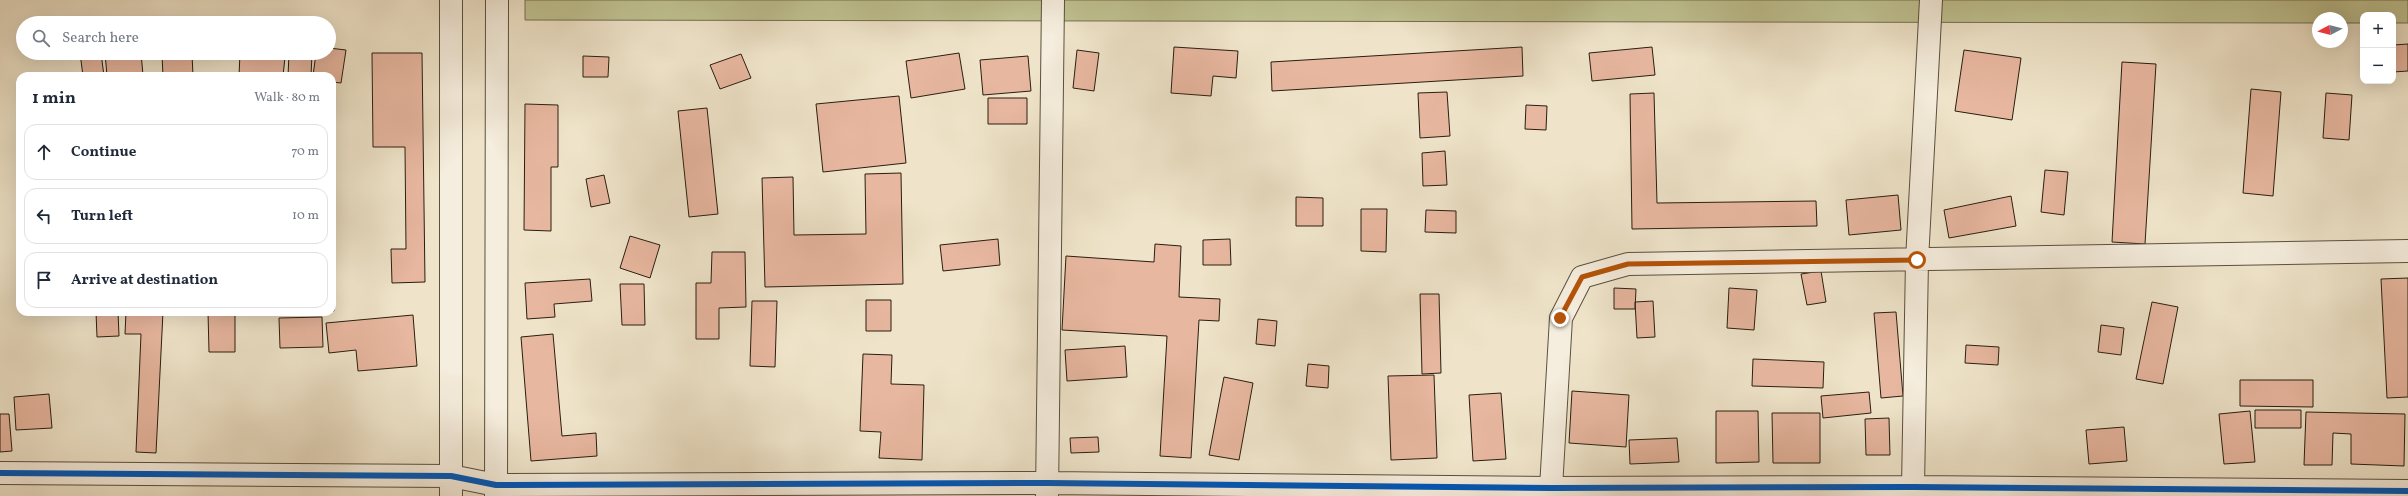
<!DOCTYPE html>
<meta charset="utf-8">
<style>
:root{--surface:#fff;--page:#f6f6f7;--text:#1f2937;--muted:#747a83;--line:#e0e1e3}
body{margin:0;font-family:Vollkorn,serif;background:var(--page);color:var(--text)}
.controls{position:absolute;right:12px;top:12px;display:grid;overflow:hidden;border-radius:8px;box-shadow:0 4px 16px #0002}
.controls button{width:36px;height:36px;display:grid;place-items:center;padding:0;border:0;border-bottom:1px solid var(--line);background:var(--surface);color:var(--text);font:20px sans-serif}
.compass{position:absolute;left:2312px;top:12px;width:36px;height:36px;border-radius:50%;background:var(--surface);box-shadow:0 4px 16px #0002;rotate:263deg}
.stop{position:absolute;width:12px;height:12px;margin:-9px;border:3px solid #b45309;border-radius:50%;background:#fff}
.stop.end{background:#b45309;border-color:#fff;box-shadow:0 1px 4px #0008}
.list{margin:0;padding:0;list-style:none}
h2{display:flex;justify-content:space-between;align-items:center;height:52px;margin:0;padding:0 16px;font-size:17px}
h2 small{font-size:13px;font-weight:400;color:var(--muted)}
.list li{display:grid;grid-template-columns:26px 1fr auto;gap:12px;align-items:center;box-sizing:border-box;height:56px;margin:0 8px 8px;padding:0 8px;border:1px solid var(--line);border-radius:12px}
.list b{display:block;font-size:15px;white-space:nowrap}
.list em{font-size:13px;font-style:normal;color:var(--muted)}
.icon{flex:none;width:22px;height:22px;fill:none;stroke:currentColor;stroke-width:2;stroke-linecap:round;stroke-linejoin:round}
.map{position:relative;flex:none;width:2408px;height:496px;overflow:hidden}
.search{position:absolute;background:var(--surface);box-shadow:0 4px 16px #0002;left:16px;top:16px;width:320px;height:44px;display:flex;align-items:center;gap:10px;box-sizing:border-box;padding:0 14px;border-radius:22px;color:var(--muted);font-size:15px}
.panel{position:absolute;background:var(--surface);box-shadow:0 4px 16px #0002;left:16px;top:72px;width:320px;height:244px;border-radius:12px}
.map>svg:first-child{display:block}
.green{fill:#c0c292;stroke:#747051}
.building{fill:#e8b7a0;stroke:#281e10}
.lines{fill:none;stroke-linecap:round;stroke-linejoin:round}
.minor-casing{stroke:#5a503e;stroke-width:24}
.minor{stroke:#f5eddd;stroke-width:22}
.cycleway-casing{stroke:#f5eddd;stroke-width:8}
.cycleway{stroke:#0057b8;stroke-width:6}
.route{stroke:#b45309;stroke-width:5}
</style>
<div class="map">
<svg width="2408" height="496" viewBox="0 0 2408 496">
<rect width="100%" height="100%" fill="#efe4ca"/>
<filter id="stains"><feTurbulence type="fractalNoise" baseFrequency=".005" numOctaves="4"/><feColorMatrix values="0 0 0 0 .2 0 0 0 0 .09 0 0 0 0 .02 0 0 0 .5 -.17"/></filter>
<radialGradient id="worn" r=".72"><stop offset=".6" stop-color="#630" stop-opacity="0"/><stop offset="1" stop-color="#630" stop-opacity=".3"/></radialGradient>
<path class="green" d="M525,0H2408V23H2393V15H2363V23H2342V18H2318V23L525,20Z"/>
<path class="building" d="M2408,44V71L2393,72V45Z
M1174,47L1238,51L1236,78L1213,76L1211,96L1171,93Z
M1522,47L1523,76L1272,91L1271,62Z
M1652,47L1655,75L1592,81L1589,53Z
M329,48L346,50L341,83L332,82V76H313L316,53H329Z
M1077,50L1099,53L1094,91L1073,88Z
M1964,50L2021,58L2012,120L1955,111Z
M80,53H101L104,76H83Z
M105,53H141L143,75L107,76Z
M240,53L285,57L283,76H239Z
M372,53H422L425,282L392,283L391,249H406L405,147H373Z
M959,53L965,89L911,98L906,61Z
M192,54L193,76H163L162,55Z
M289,54H312L311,76H288Z
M741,54L751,78L720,89L710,65Z
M583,56L609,57L608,77H583Z
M1028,56L1031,91L983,95L980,60Z
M2122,62L2156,64L2145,244L2112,242Z
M2251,89L2281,92L2273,196L2243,193Z
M1447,92L1450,136L1420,138L1418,93Z
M1654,93L1657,203L1816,201L1817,226L1632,229L1630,94Z
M2326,93L2352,95L2349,140L2323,138Z
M899,96L906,163L823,172L816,104Z
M988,98H1027V124H988Z
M525,104L558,105V167H551V231L524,230Z
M1526,105L1547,106L1546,130L1525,129Z
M707,108L718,214L689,217L678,111Z
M1445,151L1447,185L1423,186L1422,153Z
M2045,170L2068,172L2064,215L2041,212Z
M901,173L903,284L765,287L762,178L793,177L794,235L866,234L865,174Z
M604,175L610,203L591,207L586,179Z
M1898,195L1901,230L1849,235L1846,200Z
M2011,196L2016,226L1949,238L1944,210Z
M1296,197L1323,198V226H1296Z
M1361,209H1387L1386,252L1361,251Z
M1426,210L1456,211V233L1425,232Z
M630,236L660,245L650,278L620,268Z
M998,239L1000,265L943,271L940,245Z
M1230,239L1231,265H1203V240Z
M1155,244L1181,246L1179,297L1220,299L1219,321L1199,320L1191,458L1160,456L1167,336L1062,330L1066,256L1154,262Z
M712,252H745L746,307L719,308V339H696V283H711Z
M332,271L334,311H332Z
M1821,271L1826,302L1807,305L1801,274Z
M2408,278V397L2387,398L2381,279Z
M590,279L592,301L554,304L555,317L527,319L525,283Z
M620,284H644L645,325H622Z
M1614,288L1636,289L1635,309H1614Z
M1729,288L1757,290L1754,330L1727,328Z
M1420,294H1439L1441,373L1422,374Z
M866,300H891V331H866Z
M752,301H777L775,367L750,366Z
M1653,301L1655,337L1637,338L1635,302Z
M2152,302L2178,307L2163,384L2136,379Z
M96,312H118L119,336L97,337Z
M126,312H163L156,453L136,452L141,334H125Z
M208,312H235V352H209Z
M1896,312L1903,396L1881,398L1874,313Z
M413,315L417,366L358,371L356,350L329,353L326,323Z
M322,317L323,347L280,348L279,318Z
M1258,319L1277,321L1275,346L1256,344Z
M2101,325L2124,328L2121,355L2098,352Z
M553,334L562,436L596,433L597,456L531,461L521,337Z
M1966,345L1999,347L1998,365L1965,363Z
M1125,346L1127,377L1067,381L1065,350Z
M863,354L892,355L891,384L924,385L922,460L879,458L881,432L860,431Z
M1753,359L1824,362L1823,388L1752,386Z
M1308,364L1329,366L1328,388L1306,386Z
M1434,375L1437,458L1391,460L1388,376Z
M1224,377L1253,383L1239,460L1209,455Z
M2240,380H2313V407L2240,406Z
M1572,391L1629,395L1626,447L1569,443Z
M1869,392L1871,413L1823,418L1821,396Z
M1501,393L1506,459L1473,461L1469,395Z
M49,394L52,428L16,430L14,397Z
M2255,410H2301V428H2255Z
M1716,411H1758L1759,462L1716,463Z
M2250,411L2255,462L2224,464L2219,414Z
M2306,412L2405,414L2404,466L2351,464V434L2333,433L2332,465H2304Z
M1772,413H1820V463H1773Z
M0,414H9L12,451L0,452Z
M1889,418L1890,455H1866L1865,419Z
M2124,427L2127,461L2089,464L2086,430Z
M1098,437L1099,452L1071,453L1070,438Z
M1677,438L1679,462L1630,464L1629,440Z"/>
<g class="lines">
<defs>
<path id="minor" d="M0,473L451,476L496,485L1047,483L1551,488L1913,487L2408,491
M1913,487L1917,260L1931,0
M1551,488L1561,318L1582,277L1628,264L2408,251
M451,496V0
M496,496L497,0
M1047,496L1053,0"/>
</defs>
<use href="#minor" class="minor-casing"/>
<use href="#minor" class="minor"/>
<defs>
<path id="cycleway" d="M0,473L451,476L496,485L1047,483L1551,488L1913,487L2408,491"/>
</defs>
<use href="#cycleway" class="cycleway-casing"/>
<use href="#cycleway" class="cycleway"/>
</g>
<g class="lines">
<path class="route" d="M1560,318L1582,277L1628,264L1917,260"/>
</g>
<rect width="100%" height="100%" filter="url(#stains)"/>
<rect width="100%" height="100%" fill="url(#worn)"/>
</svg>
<div class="controls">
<button>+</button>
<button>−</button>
</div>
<svg class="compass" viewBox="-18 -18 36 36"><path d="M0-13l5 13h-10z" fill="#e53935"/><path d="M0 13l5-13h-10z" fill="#747a83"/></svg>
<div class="stop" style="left:1917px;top:260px"></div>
<div class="stop end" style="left:1560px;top:318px"></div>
<div class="search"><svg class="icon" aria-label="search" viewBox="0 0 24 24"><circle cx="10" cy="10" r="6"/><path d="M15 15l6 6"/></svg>Search here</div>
<section class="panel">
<h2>1 min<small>Walk · 80 m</small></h2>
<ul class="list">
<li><svg class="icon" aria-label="ahead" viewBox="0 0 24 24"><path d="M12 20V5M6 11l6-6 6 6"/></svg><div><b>Continue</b></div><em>70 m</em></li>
<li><svg class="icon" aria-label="left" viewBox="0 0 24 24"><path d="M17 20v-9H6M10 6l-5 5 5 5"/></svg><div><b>Turn left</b></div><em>10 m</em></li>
<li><svg class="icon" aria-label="arrive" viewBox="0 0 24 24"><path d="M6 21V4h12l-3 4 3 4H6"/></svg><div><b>Arrive at destination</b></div></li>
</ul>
</section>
</div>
